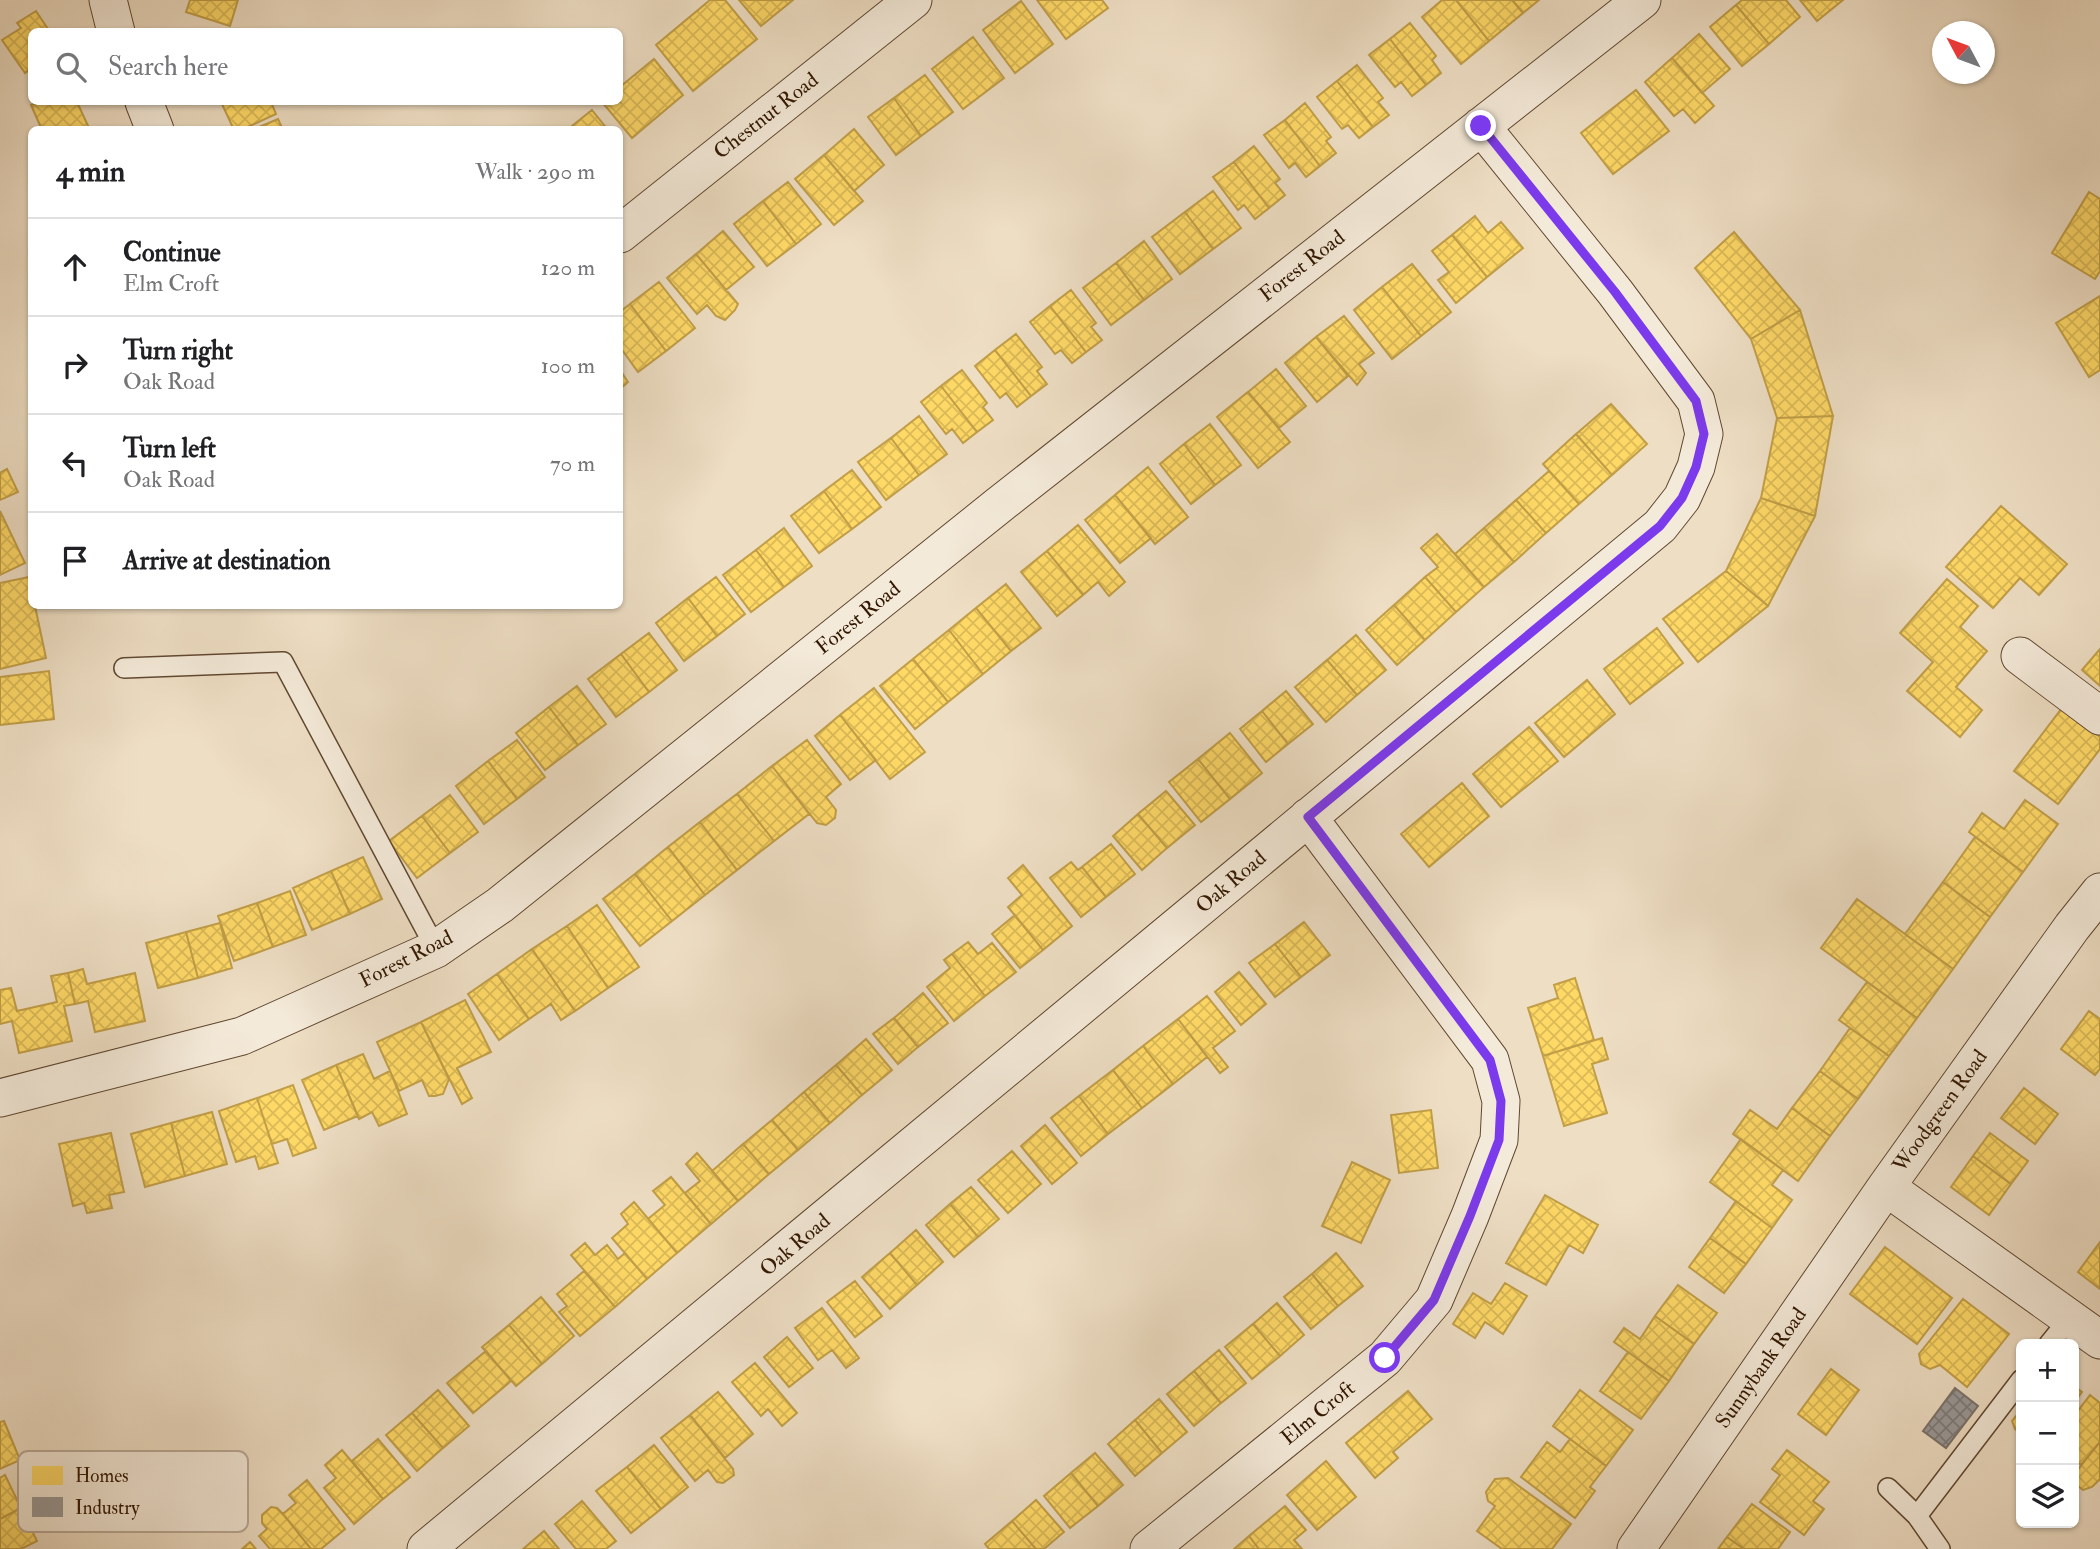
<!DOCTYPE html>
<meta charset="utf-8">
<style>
:root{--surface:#fff;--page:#f2f2f2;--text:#202124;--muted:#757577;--line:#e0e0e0}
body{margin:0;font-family:"IM FELL Double Pica",serif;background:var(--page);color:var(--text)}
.controls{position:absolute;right:21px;bottom:21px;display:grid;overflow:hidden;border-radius:10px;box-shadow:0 2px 5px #0004}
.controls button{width:63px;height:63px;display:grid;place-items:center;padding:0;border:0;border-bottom:2px solid var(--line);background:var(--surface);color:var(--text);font:35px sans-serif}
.compass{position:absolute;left:1932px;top:21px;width:63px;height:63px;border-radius:50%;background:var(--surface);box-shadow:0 2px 5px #0004;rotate:311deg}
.stop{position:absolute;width:21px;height:21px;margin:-16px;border:5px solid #7c3aed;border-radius:50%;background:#fff}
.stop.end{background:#7c3aed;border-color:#fff;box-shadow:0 2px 7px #0008}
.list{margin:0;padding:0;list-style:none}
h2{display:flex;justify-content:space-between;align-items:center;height:91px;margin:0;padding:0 28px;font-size:30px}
h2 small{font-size:23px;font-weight:400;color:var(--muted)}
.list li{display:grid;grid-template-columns:46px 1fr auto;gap:21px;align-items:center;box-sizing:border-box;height:98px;padding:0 28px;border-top:2px solid var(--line)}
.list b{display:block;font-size:26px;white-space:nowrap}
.list p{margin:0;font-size:23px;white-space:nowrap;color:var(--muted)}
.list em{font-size:23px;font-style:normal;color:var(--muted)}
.icon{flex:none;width:38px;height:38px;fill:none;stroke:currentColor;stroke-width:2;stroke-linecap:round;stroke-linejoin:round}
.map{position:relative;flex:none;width:2100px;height:1549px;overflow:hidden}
.search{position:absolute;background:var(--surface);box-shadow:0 2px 5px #0004;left:28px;top:28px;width:595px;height:77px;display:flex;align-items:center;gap:18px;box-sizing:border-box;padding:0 24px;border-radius:10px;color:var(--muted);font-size:26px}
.panel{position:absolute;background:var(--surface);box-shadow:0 2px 5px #0004;left:28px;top:126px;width:595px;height:483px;border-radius:10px}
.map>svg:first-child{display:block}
.homes{fill:url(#homes-cross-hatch);stroke:#c19e47;stroke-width:2}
.industry{fill:url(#industry-cross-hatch);stroke:#7a726b;stroke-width:2}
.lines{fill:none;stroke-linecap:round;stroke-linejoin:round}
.service-casing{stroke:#604831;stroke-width:22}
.minor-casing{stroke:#604831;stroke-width:39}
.service{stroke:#f4ead9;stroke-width:19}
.minor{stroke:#f4ead9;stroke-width:37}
.route{stroke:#7c3aed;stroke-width:9}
.labels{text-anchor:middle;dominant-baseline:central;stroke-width:7;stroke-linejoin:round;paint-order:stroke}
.street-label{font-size:21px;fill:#311600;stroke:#f4ead9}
.key{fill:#f4ead9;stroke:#baaa98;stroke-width:2}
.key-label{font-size:19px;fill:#311600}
</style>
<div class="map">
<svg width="2100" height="1549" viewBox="0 0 2100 1549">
<defs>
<pattern id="homes-cross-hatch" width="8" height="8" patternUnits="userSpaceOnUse" patternTransform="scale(1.75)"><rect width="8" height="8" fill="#ffd966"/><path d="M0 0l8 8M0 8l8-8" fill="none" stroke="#dbba57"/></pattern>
<pattern id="industry-cross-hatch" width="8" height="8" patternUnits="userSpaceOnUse" patternTransform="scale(1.75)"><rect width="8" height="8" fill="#999"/><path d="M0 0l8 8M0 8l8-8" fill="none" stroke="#7d7c7a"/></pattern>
</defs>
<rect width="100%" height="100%" fill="#eedec4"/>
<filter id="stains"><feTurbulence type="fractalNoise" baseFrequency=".00286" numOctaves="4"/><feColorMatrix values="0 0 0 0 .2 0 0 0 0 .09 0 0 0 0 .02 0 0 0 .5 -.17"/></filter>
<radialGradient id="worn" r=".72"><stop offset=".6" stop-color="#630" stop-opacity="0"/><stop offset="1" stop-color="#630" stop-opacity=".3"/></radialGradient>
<path class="homes" d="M190,0H238L230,26L186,12Z
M710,0H725L757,39L693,91L656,45Z
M739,0H793L761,26Z
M1037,0H1102L1108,8L1066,39Z
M1442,0H1456L1489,41L1461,64L1422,17Z
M1456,0H1512L1523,13L1489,41Z
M1512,0H1539L1523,13Z
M1742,0H1786L1800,17L1769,44L1736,5Z
M1800,0H1843L1817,21Z
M1021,1L1053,44L1015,73L983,30Z
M1736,5L1769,44L1742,66L1710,27Z
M36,11L50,32H32V68L25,73L2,40L21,28L17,23Z
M1410,23L1436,56L1432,60L1441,73L1426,85L1390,39Z
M1699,34L1730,69L1702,93L1672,58Z
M973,37L1004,78L963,109L932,69Z
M1390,39L1426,85L1412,96L1401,82L1395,87L1369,55Z
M1672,58L1714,106L1695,123L1683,109L1674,116L1645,82Z
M654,59L683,95L632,138L602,102H620V87Z
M1357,65L1383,98L1378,102L1389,115L1373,127L1337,81Z
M925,75L953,112L921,136L894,98Z
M1337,81L1373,127L1359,138L1348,125L1342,129L1317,97Z
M1636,90L1669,131L1613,174L1581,133Z
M894,98L921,136L896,155L868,117Z
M39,102H77L90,130H42L31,105Z
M221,102H271L276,114L241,130H234Z
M1305,103L1331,137L1326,141L1336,153L1320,166L1285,120Z
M592,110L608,130H567Z
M278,119L283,130H252Z
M1285,120L1320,166L1306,177L1295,163L1289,168L1264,135Z
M854,129L884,165L854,191L824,155Z
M1254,146L1280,179L1275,183L1285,195L1269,208L1234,162Z
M824,155L863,201L834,225L795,179Z
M1234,162L1269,208L1255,219L1244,205L1238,210L1213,177Z
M788,182L821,224L796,244L763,201Z
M1213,191L1241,228L1213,249L1185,212Z
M2089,192L2100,199V271L2095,279L2052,253Z
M763,201L796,244L767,266L734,224Z
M1185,212L1213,249L1180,274L1152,237Z
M1475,216L1488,233L1501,222L1523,248L1487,277L1452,235Z
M723,231L754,267L726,290L696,254Z
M1734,232L1800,310L1751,339L1695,268Z
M1452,235L1487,277L1456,303L1438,280L1449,272L1432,251Z
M1144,241L1172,279L1144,300L1116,263Z
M696,254L738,304L735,310L725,320L716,316L707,305L697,314L667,278Z
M1116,263L1144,300L1111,325L1083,288Z
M1412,264L1451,312L1421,336L1382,287Z
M659,282L695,328L666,351L630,304Z
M1382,287L1421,336L1392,359L1354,310Z
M1071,290L1096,323L1091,327L1102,340L1086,352L1050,306Z
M2100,296V370L2089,377L2056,323Z
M630,304L666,351L638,372L620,347V312Z
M1050,306L1086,352L1072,363L1061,350L1055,354L1030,322Z
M1800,310L1833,416L1777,418L1751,339Z
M1344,316L1374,353L1359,364L1366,373L1357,385L1316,337Z
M1016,334L1042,367L1037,371L1047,384L1031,396L995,350Z
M1316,337L1348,376L1317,402L1285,363Z
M995,350L1031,396L1017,407L1006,393L1000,398L975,366Z
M1276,369L1306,406L1279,428L1248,392Z
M620,370L628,382L620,389Z
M962,370L987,403L983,407L993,420L977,432L941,386Z
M941,386L977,432L963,443L952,429L946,434L921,402Z
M1248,392L1290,442L1258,468L1217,417Z
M1611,404L1647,444L1612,475L1576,434Z
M919,416L947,454L919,475L891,438Z
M1833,416L1815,516L1761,498L1777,418Z
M1210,424L1241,465L1215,485L1184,444Z
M1576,434L1612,475L1579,504L1543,464Z
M891,438L919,475L886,500L858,462Z
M1184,444L1215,485L1191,504L1160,464Z
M1148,467L1188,517L1155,544L1115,495Z
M7,469L18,492L0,500V473Z
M852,470L881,507L852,529L824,491Z
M1549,471L1579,504L1546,533L1516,500Z
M824,491L852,529L819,553L791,516Z
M1115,495L1151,538L1120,563L1085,520Z
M1761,498L1815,516L1768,606L1726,571Z
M1516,500L1546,533L1514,562L1484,528Z
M2001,506L2067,564L2039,595L2020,578L1993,608L1946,567Z
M0,511L25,563L0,575Z
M1078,525L1125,582L1109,596L1098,582L1083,595L1047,551Z
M784,528L812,566L784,587L756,550Z
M1484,528L1514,562L1484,587L1455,554Z
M1437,534L1484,587L1456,612L1425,577L1438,567L1421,548Z
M756,550L784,587L751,612L723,575Z
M1047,551L1083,595L1057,616L1021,572Z
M1726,571L1768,606L1698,662L1663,619Z
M29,577L32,606H35L46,658L0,669V583Z
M716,577L745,614L717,636L688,598Z
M1425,577L1456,612L1425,640L1394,605Z
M1947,579L1978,606L1960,627L1987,651L1956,687L1982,710L1960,737L1907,691L1933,662L1900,633Z
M1006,584L1041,628L1011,651L976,608Z
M688,598L717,636L684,661L656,623Z
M1394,605L1425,640L1397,665L1366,630Z
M976,608L1011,651L983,674L949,630Z
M1657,628L1683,663L1630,704L1604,669Z
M949,630L983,674L948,702L913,659Z
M649,633L677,670L649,692L621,654Z
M1356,635L1386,670L1357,695L1327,660Z
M2100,649V686L2082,670Z
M621,654L649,692L616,717L588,679Z
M913,659L948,702L915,729L880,686Z
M1327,660L1357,695L1326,722L1295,687Z
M49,671L54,719L0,725V677Z
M1587,680L1615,714L1564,757L1535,723Z
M577,686L606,724L578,745L549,707Z
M874,688L925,752L890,779L840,715Z
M1286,691L1313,724L1288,744L1262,711Z
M549,707L578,745L545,770L516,733Z
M2062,708L2100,737V749L2058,804L2014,771Z
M1262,711L1288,744L1266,762L1240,729Z
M840,715L876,760L850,780L815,736Z
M1529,727L1558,761L1501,807L1473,774Z
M1230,733L1262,773L1230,799L1198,759Z
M517,740L545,777L517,799L488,761Z
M807,740L841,784L826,797L836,810L835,818L826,825L817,823L772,766Z
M1198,759L1230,799L1201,822L1169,782Z
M488,761L517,799L484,824L456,786Z
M772,766L809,814L774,841L737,794Z
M1462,783L1489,816L1429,867L1401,834Z
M1166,791L1195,825L1167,848L1138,814Z
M737,794L774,841L737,870L700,822Z
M450,795L478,832L450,853L422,816Z
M2025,800L2058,824L2023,872L1969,832L1982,813L2004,829Z
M1138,814L1167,848L1142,870L1113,836Z
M422,816L450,853L417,878L389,841Z
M700,822L737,870L705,895L668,847Z
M1975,837L2023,872L1990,917L1943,882Z
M1111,844L1135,874L1106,897L1082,867Z
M668,847L705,895L672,921L635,874Z
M363,857L382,899L350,914L331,871Z
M1071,862L1078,870L1082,867L1106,897L1081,917L1050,878Z
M1023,865L1072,926L1043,950L1008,907L1022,895L1008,878Z
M331,871L350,914L312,930L293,888Z
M635,874L672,921L640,946L603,899Z
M1943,882L1990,917L1953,969L1905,934Z
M290,891L306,935L273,947L257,903Z
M1857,899L1953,969L1917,1018L1821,948Z
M257,903L273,947L234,961L218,916Z
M597,905L639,967L608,988L567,926Z
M1015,915L1043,950L1020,968L992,934Z
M1304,922L1330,955L1301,977L1275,944Z
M220,923L232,968L198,978L186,932Z
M567,926L608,988L575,1011L532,949Z
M186,932L198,978L158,988L146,943Z
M968,942L978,954L992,943L1016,972L985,996L952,954Z
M1275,944L1301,977L1275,997L1249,963Z
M532,949L575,1011L561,1020L551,1004L529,1019L497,974Z
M952,954L985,996L954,1021L927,987L950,968L944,960Z
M83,969L87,984L135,973L145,1021L95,1032L88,1001L75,1004L68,973Z
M1239,972L1266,1004L1241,1025L1215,992Z
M68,973L75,1004L64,1006L72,1041L19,1053L12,1021L0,1024V990L11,988L17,1011L57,1002L51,976Z
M497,974L529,1019L499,1040L468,994Z
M1575,978L1594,1040L1543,1056L1528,1008L1558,998L1554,985Z
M1867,982L1917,1018L1889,1056L1839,1020Z
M923,993L948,1023L918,1047L894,1018Z
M1207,996L1235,1031L1213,1048L1228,1067L1220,1073L1178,1019Z
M465,1000L491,1052L457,1068L472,1098L462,1104L421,1022Z
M2089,1011L2100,1019V1069L2095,1075L2061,1049Z
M894,1018L918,1047L898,1064L873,1034Z
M1178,1019L1207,1057L1173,1084L1143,1046Z
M421,1022L449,1079L443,1094L435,1096H429L422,1080L399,1091L377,1042Z
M1850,1028L1889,1056L1858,1099L1820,1071Z
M1602,1038L1608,1059L1592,1064L1607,1113L1564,1126L1543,1056Z
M866,1039L892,1070L862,1095L836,1065Z
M1143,1046L1173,1084L1142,1108L1113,1070Z
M363,1054L374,1079L390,1071L407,1114L379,1126L372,1112L359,1119L336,1065Z
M336,1065L358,1116L324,1130L302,1080Z
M836,1065L862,1095L830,1123L804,1092Z
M1113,1070L1142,1108L1108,1134L1079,1096Z
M1820,1071L1858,1099L1830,1136L1792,1108Z
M293,1085L316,1148L293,1156L287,1139L272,1144L257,1098Z
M2024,1088L2058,1114L2035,1144L2001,1118Z
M804,1092L830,1123L798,1150L772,1120Z
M1079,1096L1108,1134L1081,1156L1051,1118Z
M257,1098L278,1163L259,1169L255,1156L236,1162L219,1111Z
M1792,1108L1830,1136L1798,1181L1733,1134L1750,1110L1777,1129Z
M1431,1110L1438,1168L1399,1173L1391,1115Z
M212,1112L227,1164L185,1176L171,1123Z
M772,1120L798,1150L769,1174L743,1144Z
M171,1123L185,1176L145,1187L131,1134Z
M1045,1125L1077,1163L1052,1184L1021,1146Z
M111,1133L124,1192L109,1195L112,1208L87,1213L84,1203L73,1206L59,1144Z
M1990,1133L2028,1161L2011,1184L1973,1156Z
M1741,1139L1783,1170L1772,1185L1792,1200L1772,1228L1710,1182Z
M743,1144L769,1174L738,1201L712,1171Z
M1012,1151L1041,1184L1008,1213L978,1180Z
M697,1153L738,1201L711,1224L685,1193L700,1181L686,1164Z
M1973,1156L2011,1184L1989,1215L1951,1187Z
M1352,1162L1390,1180L1361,1243L1322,1226Z
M671,1177L711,1224L677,1253L648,1219L665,1205L653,1191Z
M971,1187L999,1219L978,1237L950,1204Z
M1545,1195L1598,1225L1583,1253L1569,1245L1546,1285L1506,1263Z
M1736,1201L1772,1228L1746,1264L1710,1238Z
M634,1202L677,1253L647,1279L612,1238L628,1224L621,1214Z
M950,1204L978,1237L954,1257L926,1225Z
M916,1230L943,1262L917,1285L890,1253Z
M1710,1238L1746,1264L1724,1293L1689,1267Z
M2100,1242V1289L2078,1272Z
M585,1243L595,1255L607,1245L618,1259L625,1253L647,1279L615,1307L571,1255Z
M1885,1247L1952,1298L1917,1344L1850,1294Z
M890,1253L917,1285L890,1309L862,1277Z
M1336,1253L1363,1286L1338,1306L1312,1274Z
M584,1271L615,1307L580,1336L559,1312L567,1306L557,1294Z
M1312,1274L1338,1306L1311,1329L1284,1297Z
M855,1281L882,1316L855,1337L827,1302Z
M1505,1283L1527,1296L1503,1334L1485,1322L1475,1338L1453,1324L1473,1293L1491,1304Z
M1678,1285L1717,1313L1694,1344L1655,1316Z
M541,1297L574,1336L542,1364L509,1325Z
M1963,1299L2009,1334L1967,1387L1940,1365L1930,1369L1921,1364L1919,1354Z
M1277,1303L1304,1335L1280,1356L1253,1324Z
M822,1308L859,1358L846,1368L832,1350L818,1360L795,1328Z
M1655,1316L1694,1344L1669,1381L1614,1342L1624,1328L1640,1339Z
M1253,1324L1280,1356L1252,1379L1225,1347Z
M509,1325L542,1364L516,1386L482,1347Z
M787,1337L813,1368L789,1387L764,1357Z
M1219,1350L1246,1383L1221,1403L1194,1371Z
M486,1351L511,1381L473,1413L447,1383Z
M1628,1352L1669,1381L1641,1419L1600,1391Z
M755,1363L797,1413L782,1426L768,1409L761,1416L732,1382Z
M1831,1369L1859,1390L1826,1435L1798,1414Z
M1194,1371L1221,1403L1194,1426L1167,1394Z
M2074,1386L2082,1392L2074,1403Z
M438,1390L469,1426L443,1448L412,1413Z
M1580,1390L1633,1430L1606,1466L1553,1426Z
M1408,1391L1432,1419L1393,1452L1398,1458L1375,1478L1346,1443Z
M718,1392L753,1434L725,1458L690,1415Z
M2090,1395L2100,1403V1442L2081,1465L2074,1460V1416Z
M1159,1399L1187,1432L1162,1453L1135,1420Z
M2021,1410V1434L2015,1429L2012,1421Z
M412,1413L443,1448L417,1471L386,1435Z
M690,1415L733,1469L734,1475L723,1483L717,1482L708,1470L695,1481L661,1438Z
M1135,1420L1162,1453L1135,1476L1108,1444Z
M4,1421L20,1460L0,1469V1422Z
M378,1439L410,1477L383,1499L352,1461Z
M1570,1439L1606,1466L1590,1487L1595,1491L1575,1518L1521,1477L1547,1442L1560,1452Z
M2100,1442V1479L2092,1487L2083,1490L2074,1483L2075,1473Z
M654,1445L688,1487L661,1509L627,1467Z
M342,1450L383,1499L354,1524L324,1488L336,1478L325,1465Z
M1787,1450L1829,1482L1813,1501L1824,1509L1804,1535L1760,1502L1780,1475L1772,1469Z
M1095,1453L1123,1485L1098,1506L1071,1473Z
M1326,1461L1356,1497L1317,1530L1287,1495Z
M627,1467L661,1509L631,1533L596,1491Z
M1071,1473L1098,1506L1070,1528L1044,1496Z
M5,1475L21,1508L0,1519V1478Z
M1508,1478L1571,1524L1552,1549H1502L1477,1531L1495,1506L1488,1501L1486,1492L1495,1479Z
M307,1480L345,1529L321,1549H311L283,1514L296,1503L289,1495Z
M1036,1500L1064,1532L1044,1549H1036L1012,1521Z
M582,1501L616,1541L606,1549H576L555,1524Z
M1752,1504L1790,1532L1778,1549H1744L1727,1537Z
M1285,1506L1306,1530L1294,1540L1302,1549H1259L1249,1536Z
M271,1507L277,1508L283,1514L311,1549H270L259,1536L267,1529L262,1523V1515Z
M21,1508L37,1541L21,1549H0V1519Z
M1012,1521L1036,1549H989L985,1544Z
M544,1531L559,1549H523Z
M1249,1536L1259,1549H1234Z
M1727,1537L1744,1549H1718Z
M250,1542L256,1549H242Z"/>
<path class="industry" d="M1955,1388L1978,1406L1946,1448L1923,1431Z"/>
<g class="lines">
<defs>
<path id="service" d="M124,668L283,662L436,949
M2049,1344L2070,1318
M1888,1488L1917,1516
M1940,1549L1917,1516L2021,1380"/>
<path id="minor" d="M108,0L116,32
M144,102L155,130
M620,234L913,0
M2020,656L2100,716
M0,1098L242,1036L436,949L500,905L999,505L1642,0
M1886,1187L2100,1340
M426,1549L1660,526L1682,498L1696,467L1704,434L1696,401L1615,292L1481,126
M1149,1549L1385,1358L1434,1300L1470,1216L1499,1140L1501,1101L1490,1060L1308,817
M1636,1549L1886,1187L2072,927L2100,892"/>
</defs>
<use href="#service" class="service-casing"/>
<use href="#minor" class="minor-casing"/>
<use href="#service" class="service"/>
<use href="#minor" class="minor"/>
</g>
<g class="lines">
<path class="route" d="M1385,1358L1434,1300L1470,1216L1499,1140L1501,1101L1490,1060L1308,817L1660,526L1682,498L1696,467L1704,434L1696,401L1615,292L1481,126"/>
</g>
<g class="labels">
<g class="street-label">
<text transform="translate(766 116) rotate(-38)">Chestnut Road</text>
<text transform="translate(1302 266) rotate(-38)">Forest Road</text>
<text transform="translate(858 618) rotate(-39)">Forest Road</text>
<text transform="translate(1231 882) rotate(-40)">Oak Road</text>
<text transform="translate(406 959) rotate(-27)">Forest Road</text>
<text transform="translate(1940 1111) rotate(-54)">Woodgreen Road</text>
<text transform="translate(795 1245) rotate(-40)">Oak Road</text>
<text transform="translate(1761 1368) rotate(-55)">Sunnybank Road</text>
<text transform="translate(1318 1413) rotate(-39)">Elm Croft</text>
</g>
</g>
<rect x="18" y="1451" width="230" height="81" rx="10" class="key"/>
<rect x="32" y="1466" width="31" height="19" fill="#ffd966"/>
<rect x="32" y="1497" width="31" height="20" fill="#999"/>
<g class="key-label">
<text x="75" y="1482">Homes</text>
<text x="75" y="1514">Industry</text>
</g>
<rect width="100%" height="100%" filter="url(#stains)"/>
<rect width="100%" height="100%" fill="url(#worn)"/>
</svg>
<div class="controls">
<button>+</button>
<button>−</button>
<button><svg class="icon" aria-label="layers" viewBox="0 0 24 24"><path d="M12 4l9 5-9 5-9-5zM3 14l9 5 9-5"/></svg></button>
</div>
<svg class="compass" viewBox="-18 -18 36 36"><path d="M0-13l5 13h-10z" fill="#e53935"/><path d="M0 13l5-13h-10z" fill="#757577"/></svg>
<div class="stop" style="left:1385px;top:1358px"></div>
<div class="stop end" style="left:1481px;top:126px"></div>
<div class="search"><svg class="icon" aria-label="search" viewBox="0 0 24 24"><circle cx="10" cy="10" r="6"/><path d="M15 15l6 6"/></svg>Search here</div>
<section class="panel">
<h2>4 min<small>Walk · 290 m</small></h2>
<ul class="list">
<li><svg class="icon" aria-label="ahead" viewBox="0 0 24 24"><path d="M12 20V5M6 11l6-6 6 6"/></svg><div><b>Continue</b><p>Elm Croft</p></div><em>120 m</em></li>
<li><svg class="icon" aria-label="right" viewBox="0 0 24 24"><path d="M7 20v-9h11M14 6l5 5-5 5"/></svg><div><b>Turn right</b><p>Oak Road</p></div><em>100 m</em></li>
<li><svg class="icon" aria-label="left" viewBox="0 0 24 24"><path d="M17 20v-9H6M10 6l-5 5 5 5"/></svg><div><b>Turn left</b><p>Oak Road</p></div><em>70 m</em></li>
<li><svg class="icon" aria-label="arrive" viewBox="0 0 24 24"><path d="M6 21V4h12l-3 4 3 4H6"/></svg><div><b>Arrive at destination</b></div></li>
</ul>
</section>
</div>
